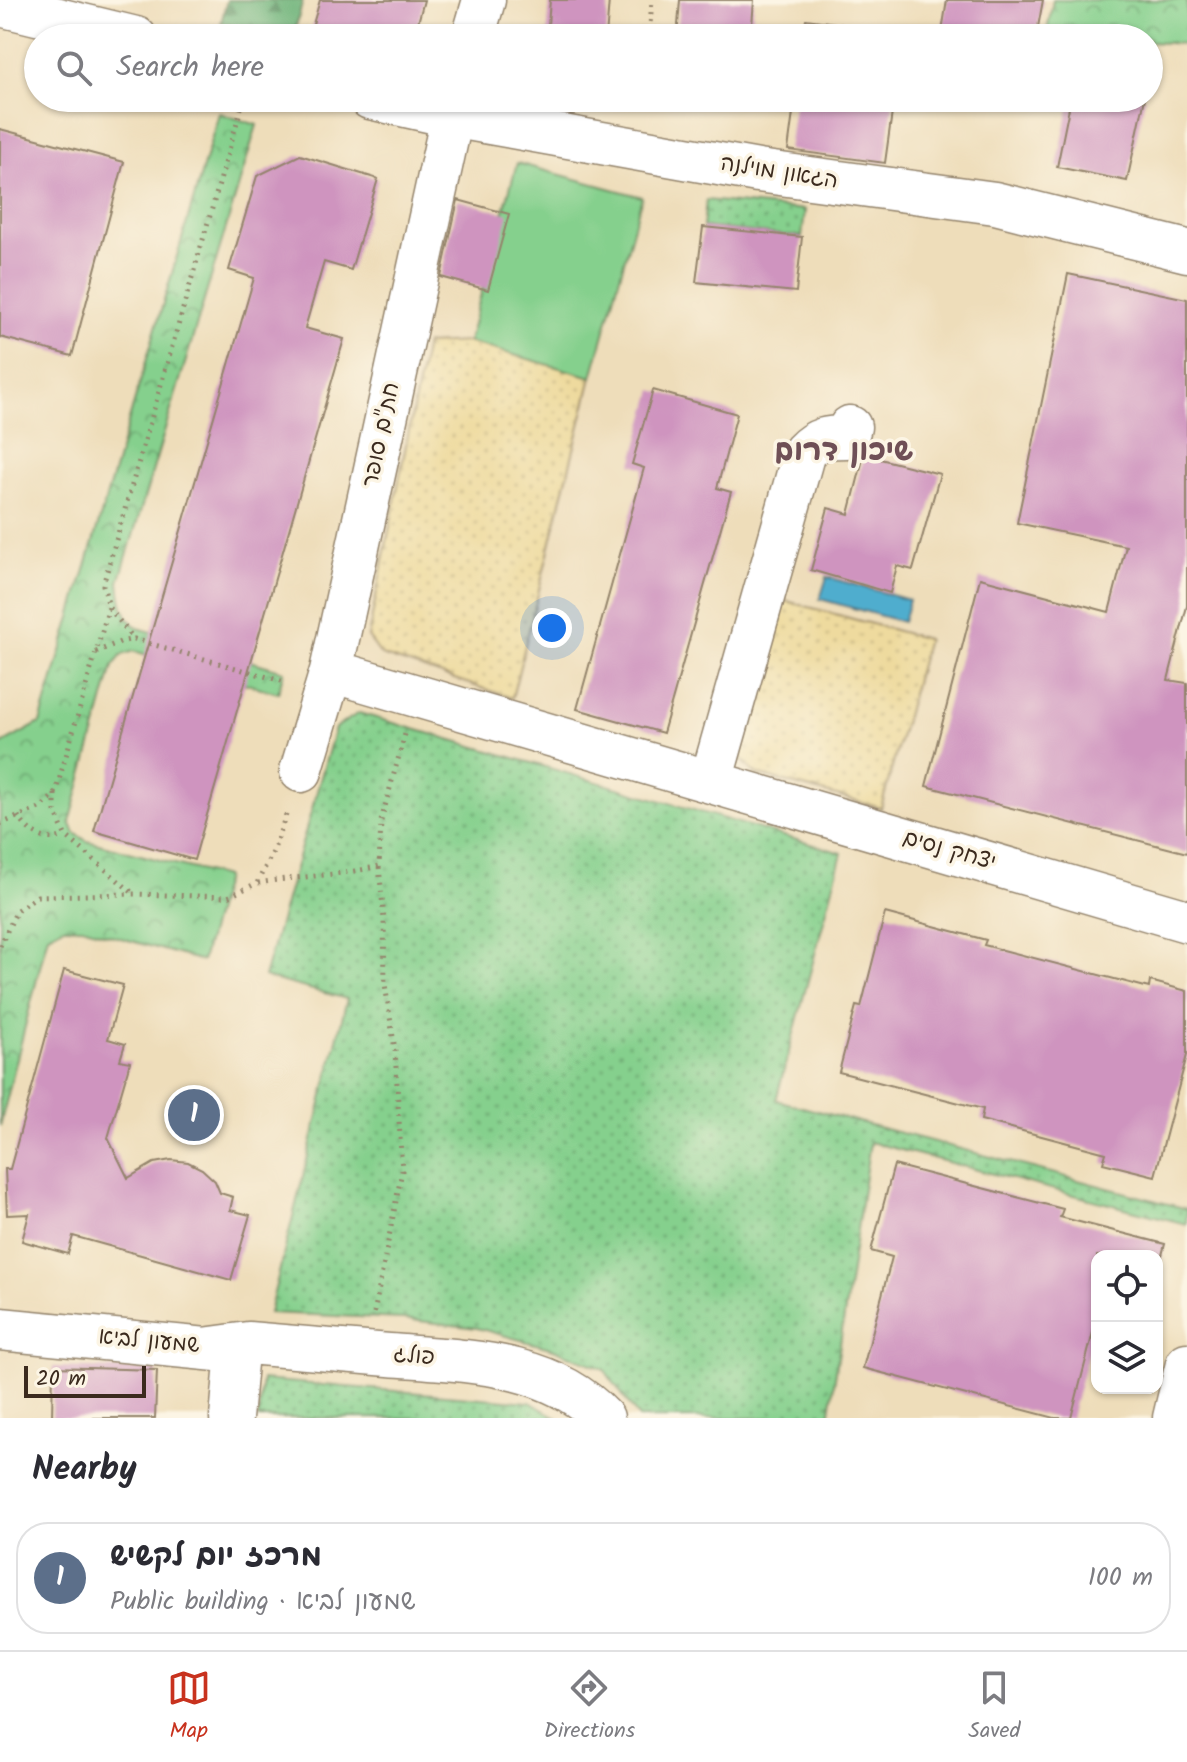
<!DOCTYPE html>
<meta charset="utf-8">
<style>
:root{--surface:#fff;--page:#f7f7f7;--text:#2b2b33;--muted:#7c7c81;--line:#e1e1e2;--accent:#c8321e}
body{margin:0;font-family:Kalam,"Playpen Sans Hebrew",sans-serif;background:var(--page);color:var(--text)}
.controls{position:absolute;right:24px;bottom:24px;display:grid;overflow:hidden;border-radius:16px;box-shadow:0 2px 6px #0004}
.controls button{width:72px;height:72px;display:grid;place-items:center;padding:0;border:0;border-bottom:2px solid var(--line);background:var(--surface);color:var(--text);font:40px sans-serif}
.scale{position:absolute;left:24px;bottom:20px;width:122px;box-sizing:border-box;padding-left:8px;border:4px solid #3b2a1e;border-top:0;font-size:22px;line-height:28px;white-space:nowrap;color:#3b2a1e;-webkit-text-stroke:6px #fcf5e5;paint-order:stroke}
.you{position:absolute;left:552px;top:628px;width:28px;height:28px;margin:-20px;border:6px solid #fff;border-radius:50%;background:#1a73e8;box-shadow:0 0 0 12px #1a73e833}
.badge{display:grid;place-items:center;width:52px;height:52px;border-radius:50%;background:var(--accent);color:#fff;font-size:26px;font-weight:700}
.pin{position:absolute;translate:-50% -50%;border:4px solid #fff;box-shadow:0 2px 8px #0006}
.list{margin:0;padding:0;list-style:none}
h2{display:flex;justify-content:space-between;align-items:center;height:104px;margin:0;padding:0 32px;font-size:34px}
h2 small{font-size:26px;font-weight:400;color:var(--muted)}
.list li{display:grid;grid-template-columns:52px 1fr auto;gap:24px;align-items:center;box-sizing:border-box;height:112px;margin:0 16px 16px;padding:0 16px;border:2px solid var(--line);border-radius:32px}
.list b{display:block;font-size:30px;white-space:nowrap}
.list p{margin:0;font-size:26px;white-space:nowrap;color:var(--muted)}
.list em{font-size:26px;font-style:normal;color:var(--muted)}
.icon{flex:none;width:44px;height:44px;fill:none;stroke:currentColor;stroke-width:2;stroke-linecap:round;stroke-linejoin:round}
.map{position:relative;flex:none;width:1187px;height:1418px;overflow:hidden}
.search{position:absolute;background:var(--surface);box-shadow:0 2px 6px #0004;left:24px;right:24px;top:24px;height:88px;display:flex;align-items:center;gap:20px;box-sizing:border-box;padding:0 28px;border-radius:44px;color:var(--muted);font-size:30px}
.sheet{height:232px;background:var(--surface)}
nav{display:flex;justify-content:space-around;align-items:center;box-sizing:border-box;height:112px;border-top:2px solid var(--line);background:var(--surface);font-size:22px;color:var(--muted)}
nav a{display:grid;justify-items:center;gap:4px}
nav .on{color:var(--accent)}
.map>svg:first-child{display:block}
.grass{fill:url(#grass-dots);stroke:#607d56;stroke-width:2}
.forest{fill:url(#forest-firs);stroke:#546e4b;stroke-width:2}
.sand{fill:url(#sand-dots);stroke:#94825e;stroke-width:2}
.park{fill:url(#park-crowns);stroke:#607d56;stroke-width:2}
.pitch{fill:#85d08d;stroke:#607d56;stroke-width:2}
.water{fill:#50adce;stroke:#466c76;stroke-width:2}
.building{fill:#cf94bf}
.lines{fill:none;stroke-linecap:round;stroke-linejoin:round}
.minor-casing{stroke:#94846c;stroke-width:45}
.path{stroke:#94846c;stroke-width:5;stroke-dasharray:2 6;stroke-linecap:butt}
.minor{stroke:#fff;stroke-width:42}
.labels{text-anchor:middle;dominant-baseline:central;stroke-width:7;stroke-linejoin:round;paint-order:stroke}
.street-label{font-size:22px;fill:#3b2a1e;stroke:#fcf5e5}
.district-label{font-size:30px;font-weight:bold;fill:#6f4f56;stroke:#fcf5e5}
</style>
<div class="map">
<svg width="1187" height="1418" viewBox="0 0 1187 1418">
<defs>
<pattern id="grass-dots" width="8" height="8" patternUnits="userSpaceOnUse" patternTransform="scale(2)"><rect width="8" height="8" fill="#85d08d"/><path d="M2 2h.1M6 6h.1" fill="none" stroke="#6ea973" stroke-width="1.8" stroke-linecap="round"/></pattern>
<pattern id="forest-firs" width="22" height="20" patternUnits="userSpaceOnUse" patternTransform="scale(2)"><rect width="22" height="20" fill="#6cb278"/><path d="M5 1l3.5 6h-7zM16 11l3.5 6h-7z" fill="#5a9162"/></pattern>
<pattern id="sand-dots" width="8" height="8" patternUnits="userSpaceOnUse" patternTransform="scale(2)"><rect width="8" height="8" fill="#eeda9e"/><path d="M2 2h.1M6 6h.1" fill="none" stroke="#cdbb88" stroke-width="1.8" stroke-linecap="round"/></pattern>
<pattern id="park-crowns" width="20" height="18" patternUnits="userSpaceOnUse" patternTransform="scale(2)"><rect width="20" height="18" fill="#85d08d"/><path d="M2 6a3 3 0 1 1 6 0M12 15a3 3 0 1 1 6 0" fill="none" stroke="#6ea973"/></pattern>
</defs>
<rect width="100%" height="100%" fill="#fcf5e5"/>
<filter id="ink" filterUnits="userSpaceOnUse"><feTurbulence type="fractalNoise" baseFrequency=".0125" numOctaves="2"/><feDisplacementMap in="SourceGraphic" scale="16" xChannelSelector="R" yChannelSelector="G"/><feConvolveMatrix kernelMatrix="1 2 1 2 8 2 1 2 1" color-interpolation-filters="sRGB"/></filter>
<filter id="wash" filterUnits="userSpaceOnUse"><feTurbulence type="fractalNoise" baseFrequency=".006" numOctaves="4" result="noise"/><feDisplacementMap in="SourceGraphic" scale="32" xChannelSelector="R" yChannelSelector="G"/><feGaussianBlur stdDeviation="1.8" result="paint"/><feColorMatrix in="noise" values="0 0 0 0 0 0 0 0 0 0 0 0 0 0 0 0 0 1.4 0 .05"/><feComposite in="paint" operator="in"/></filter>
<g filter="url(#wash)">
<rect width="100%" height="100%" fill="#eeddba"/>
<path class="grass" d="M706,200L805,210L802,237L703,227Z
M359,713L842,853L776,1100L1187,1209L1186,1224L870,1142L829,1418H639L604,1369L554,1349L477,1328L403,1319L269,1313L347,999L264,977L335,728Z
M262,1380L530,1402L557,1418H258Z"/>
<path class="forest" d="M227,0H303L293,38H273L221,23Z"/>
<path class="sand" d="M468,342L592,377L512,698L381,655L368,637L426,344Z
M783,600L927,639L881,808L756,774L740,758Z"/>
<path class="park" d="M1053,0H1187V44L1149,42V38L1046,37Z
M219,113L257,125L119,582C121,601 122,616 138,628L284,671L278,693L134,651L122,655L113,666L70,822L75,833L87,841L225,877L202,961L82,927H63L48,935L0,1126V745L40,723Z"/>
<path class="pitch" d="M517,163L642,197L592,377L468,342Z"/>
<path class="water" d="M827,577L909,600L903,622L820,599Z"/>
<g id="blocks">
<path class="building" d="M320,0H424L414,38H309Z
M550,0H609L606,38H547Z
M680,0H754L751,38H677Z
M947,0H1043L1036,38H941Z
M806,19L903,32L902,38H803Z
M795,98H894L885,163L788,150Z
M1071,98H1145L1127,181L1057,167Z
M0,129L124,162L72,356L0,337Z
M300,155L378,179L351,270L324,262L305,328L344,339L194,860L94,831L254,278L229,270L257,176Z
M458,200L509,214L488,290L441,277Z
M703,227L802,237L796,292L696,282Z
M1068,274L1187,299V606L1168,680L1187,683V853L926,786L980,578L1109,612L1126,546L1017,523Z
M653,390L737,414L717,488L731,492L663,733L577,709L644,468L632,464Z
M864,455L940,474L913,570L897,566L890,593L811,570L828,508L849,514Z
M885,913L986,940L984,945L1149,988L1150,981L1187,991V1055L1155,1176L1103,1163L1106,1153L981,1120L983,1109L839,1072L856,1006L861,1007Z
M64,970L123,985L108,1039L125,1044L120,1060L130,1062L108,1138L128,1178L154,1163L171,1160L188,1162L202,1169L215,1181L220,1193L233,1197L230,1210L250,1215L231,1280L73,1236L68,1254L22,1241L29,1214L7,1215L5,1169H10Z
M894,1165L1063,1209L1060,1217L1165,1244L1157,1274V1256H1097V1317L1071,1418H1055L863,1368L892,1257L871,1251Z
M53,1367L157,1370L155,1418H52Z"/>
</g>
</g>
<g filter="url(#ink)">
<use href="#blocks" fill-opacity="0" stroke="#94846c" stroke-width="2"/>
<g class="lines">
<defs>
<path id="minor" d="M0,5L136,38
M473,38L484,0
M370,98L451,116L758,171L995,203L1187,251
M331,671L1187,921
M301,771L331,671L456,98
M711,781L804,452C817,438 828,437 847,437L850,427
M0,1329L227,1351L236,1363L231,1418
M211,1348L248,1343C295,1347 342,1351 389,1355C462,1361 549,1360 603,1418
M1174,1418L1187,1364"/>
</defs>
<use href="#minor" class="minor-casing"/>
<path class="path" d="M649,38L652,0
M109,608L134,639
M96,652L120,642L134,639L285,682
M55,794V811L65,835L134,894
M18,816C28,832 46,845 65,835
M0,824L42,807L55,794L109,607L103,585L244,98
M258,883C298,876 339,876 379,866
M0,946L17,910L37,896L135,894L228,897L257,883L273,852L288,809
M374,1313L402,1171L395,1050L385,984L384,919L379,866L381,821L405,734"/>
<use href="#minor" class="minor"/>
</g>
</g>
<g class="labels">
<g class="street-label">
<text transform="translate(779 173) rotate(9)">הגאון מוילנה</text>
<text transform="translate(382 435) rotate(-78)">חת"ם סופר</text>
<text transform="translate(949 851) rotate(16)">יצחק נסים</text>
<text transform="translate(149 1342) rotate(5)">שמעון לביא</text>
<text transform="translate(414 1357) rotate(5)">פולג</text>
</g>
<g class="district-label">
<text x="844" y="452">שיכון דרום</text>
</g>
</g>
</svg>
<div class="controls">
<button><svg class="icon" aria-label="locate" viewBox="0 0 24 24"><circle cx="12" cy="12" r="6"/><path d="M12 2v4M12 18v4M2 12h4M18 12h4"/></svg></button>
<button><svg class="icon" aria-label="layers" viewBox="0 0 24 24"><path d="M12 4l9 5-9 5-9-5zM3 14l9 5 9-5"/></svg></button>
</div>
<div class="scale">20 m</div>
<div class="you"></div>
<div class="pin badge" style="left:194px;top:1115px;background:#5c6f8a">1</div>
<div class="search"><svg class="icon" aria-label="search" viewBox="0 0 24 24"><circle cx="10" cy="10" r="6"/><path d="M15 15l6 6"/></svg>Search here</div>
</div>
<section class="sheet">
<h2>Nearby<small></small></h2>
<ul class="list">
<li><span class="badge" style="background:#5c6f8a">1</span><div><b>מרכז יום לקשיש</b><p>Public building · שמעון לביא</p></div><em>100 m</em></li>
</ul>
</section>
<nav>
<a class="on"><svg class="icon" aria-label="map" viewBox="0 0 24 24"><path d="M3 6l6-2 6 2 6-2v14l-6 2-6-2-6 2zM9 4v14M15 6v14"/></svg>Map</a>
<a><svg class="icon" aria-label="directions" viewBox="0 0 24 24"><path d="M12 3l9 9-9 9-9-9zM9 14v-3h6M13 9l2 2-2 2"/></svg>Directions</a>
<a><svg class="icon" aria-label="saved" viewBox="0 0 24 24"><path d="M7 4h10v16l-5-4-5 4z"/></svg>Saved</a>
</nav>
